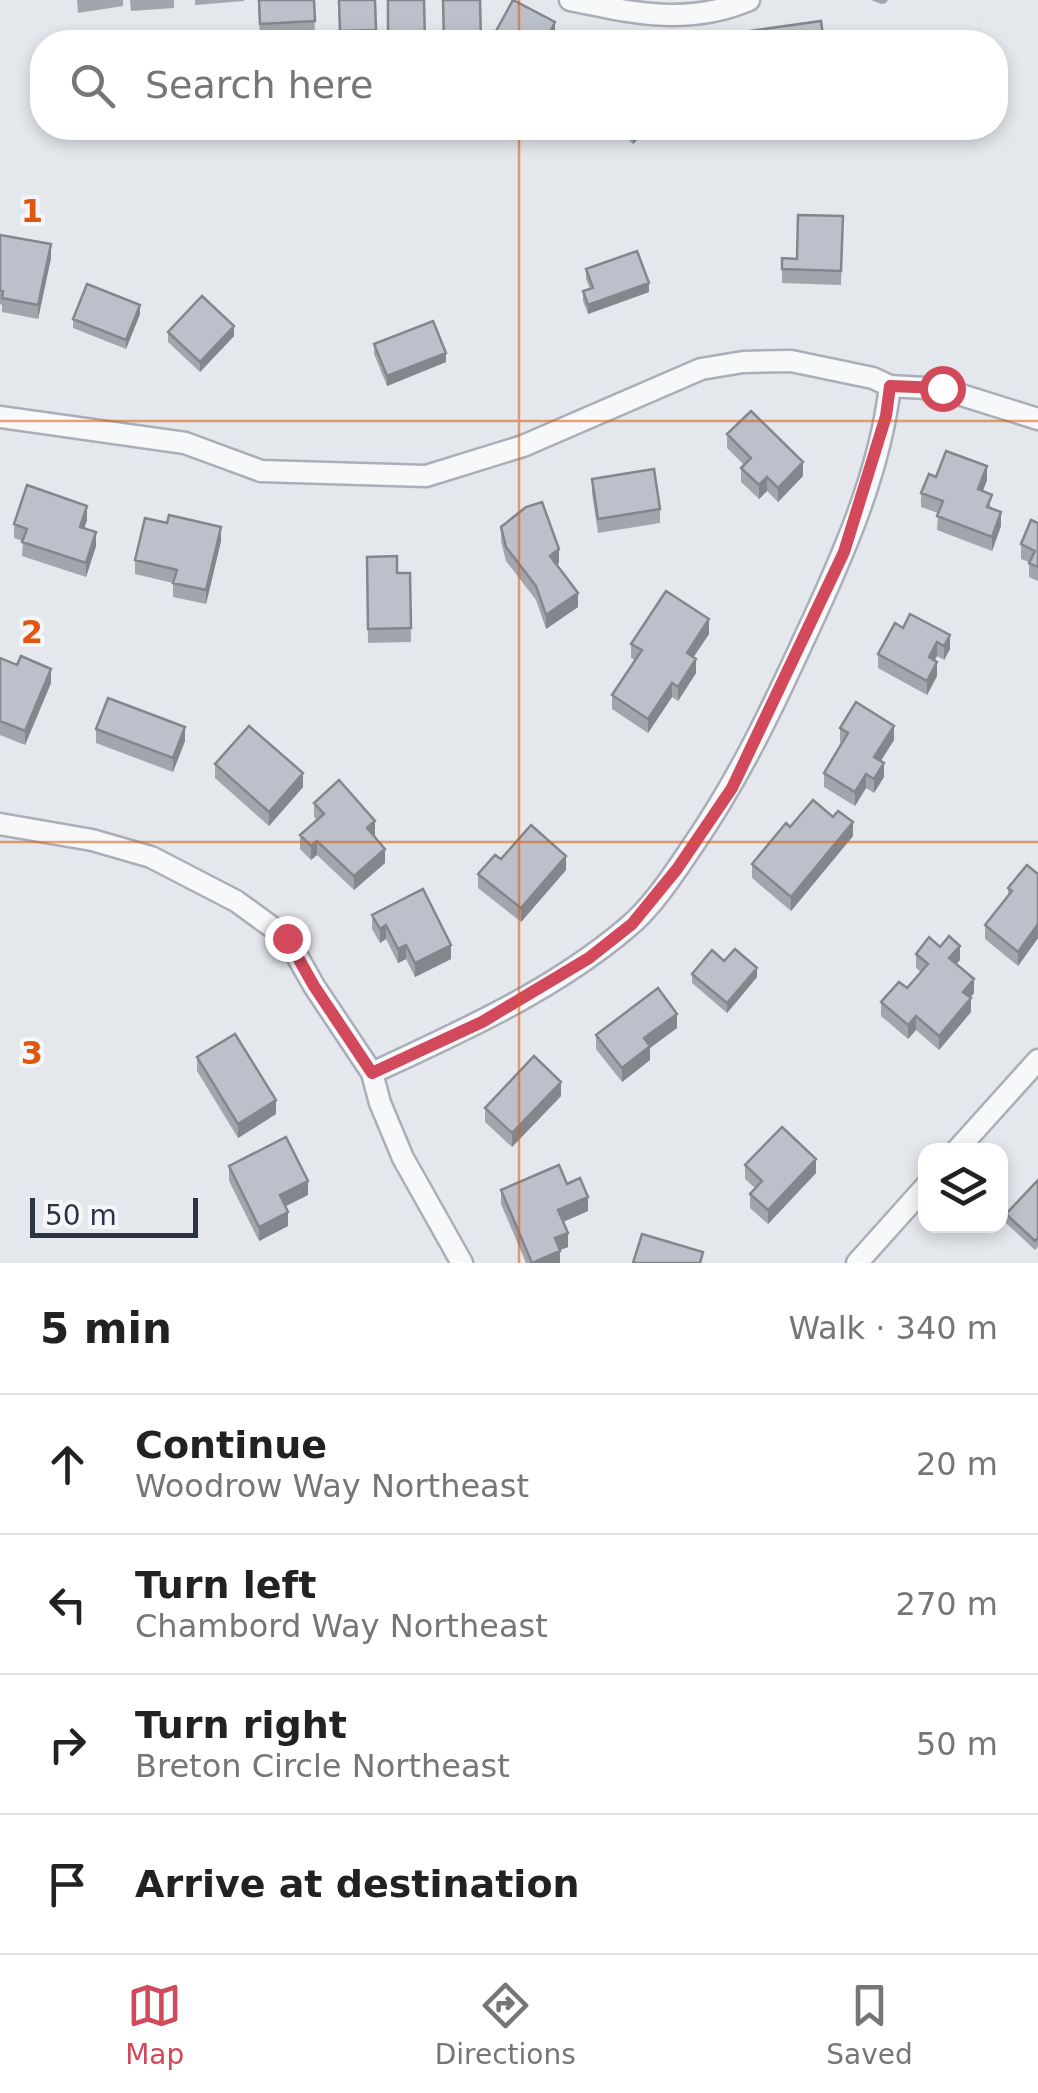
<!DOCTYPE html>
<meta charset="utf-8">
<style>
:root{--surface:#fff;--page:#f2f2f2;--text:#222;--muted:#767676;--line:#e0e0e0;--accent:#d1495b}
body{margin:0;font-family:"DejaVu Sans",sans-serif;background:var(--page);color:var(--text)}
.controls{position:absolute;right:30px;bottom:30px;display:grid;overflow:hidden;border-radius:20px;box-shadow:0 5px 15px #0003}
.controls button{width:90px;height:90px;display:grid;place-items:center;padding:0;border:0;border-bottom:2px solid var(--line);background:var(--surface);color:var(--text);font:50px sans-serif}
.scale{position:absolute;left:30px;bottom:25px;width:168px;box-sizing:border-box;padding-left:10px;border:5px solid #2b3445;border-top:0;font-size:28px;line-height:35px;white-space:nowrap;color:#2b3445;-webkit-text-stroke:8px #f4f6f9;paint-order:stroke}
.stop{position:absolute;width:30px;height:30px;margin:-22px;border:8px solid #d1495b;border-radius:50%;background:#fff}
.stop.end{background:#d1495b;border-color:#fff;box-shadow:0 2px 10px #0008}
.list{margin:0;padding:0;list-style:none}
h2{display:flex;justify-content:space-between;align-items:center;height:130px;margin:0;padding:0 40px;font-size:42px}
h2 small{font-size:32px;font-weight:400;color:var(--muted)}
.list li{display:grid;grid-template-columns:65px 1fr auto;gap:30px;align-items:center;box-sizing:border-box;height:140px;padding:0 40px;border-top:2px solid var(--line)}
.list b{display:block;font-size:38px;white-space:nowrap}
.list p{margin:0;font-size:32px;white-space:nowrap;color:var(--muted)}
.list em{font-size:32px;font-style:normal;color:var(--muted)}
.icon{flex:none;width:55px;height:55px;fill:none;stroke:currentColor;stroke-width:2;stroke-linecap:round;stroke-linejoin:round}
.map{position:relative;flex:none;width:1038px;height:1263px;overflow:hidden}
.search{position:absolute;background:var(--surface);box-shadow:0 5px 15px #0003;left:30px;right:30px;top:30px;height:110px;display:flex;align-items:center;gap:25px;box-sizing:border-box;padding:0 35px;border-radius:40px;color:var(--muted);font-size:38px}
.sheet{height:690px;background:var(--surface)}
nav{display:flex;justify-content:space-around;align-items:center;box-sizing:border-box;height:140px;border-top:2px solid var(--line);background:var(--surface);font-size:28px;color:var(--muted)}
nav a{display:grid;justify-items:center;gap:5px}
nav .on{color:var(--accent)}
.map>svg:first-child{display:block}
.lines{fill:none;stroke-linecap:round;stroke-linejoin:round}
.street-casing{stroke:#a9aeb7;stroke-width:25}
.street{stroke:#f7f8fa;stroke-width:20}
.wall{fill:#a1a5ae}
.shaded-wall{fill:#83868d}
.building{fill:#bbc0ca;stroke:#83868d;stroke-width:2.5}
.route{stroke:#d1495b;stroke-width:12}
.grid{fill:none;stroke:#df570f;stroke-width:2.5;stroke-opacity:0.55}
.grid-label{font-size:32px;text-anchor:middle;font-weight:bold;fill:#df570f;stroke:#f4f6f9;stroke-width:8;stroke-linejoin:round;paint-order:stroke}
</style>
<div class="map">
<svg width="1038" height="1263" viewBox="0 0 1038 1263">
<rect width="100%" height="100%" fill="#e4e7ec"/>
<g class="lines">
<defs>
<path id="street" d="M570,0C633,13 688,26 749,0
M0,417L185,443L261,471L426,476L523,446L701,369L743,362L791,361L873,378L890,386L942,389L1038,419
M0,824L92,840L151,857L236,901L287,938L314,986L372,1073L380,1103L403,1158L462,1263
M372,1073C460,1032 553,991 628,927C654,905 675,872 694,844C739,778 772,709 805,637C842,558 880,473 890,386
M957,1150L1038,1060
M857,1263L926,1186"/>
</defs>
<use href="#street" class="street-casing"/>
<use href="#street" class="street"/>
</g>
<path class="wall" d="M77,0H123V6L78,13Z
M130,0H174V8L131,11Z
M195,0H244V1L195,5Z
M258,0H314L315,35L260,38Z
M338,0H375L376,42H340Z
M871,0H888L886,3L881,4Z
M616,128H649L633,144Z
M843,216L841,285L782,283V258L797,259Z
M0,235L51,258L38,319L2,312V305L0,304Z
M586,269L649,292L588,314L583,301V291L590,289L586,279Z
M140,314L126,349L73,328V319Z
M168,332L234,336L200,372L168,342Z
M374,344L446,362L387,386L374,354Z
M727,434L803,476L778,502L767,491L759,499L741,482V468L744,465L727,448Z
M936,477L987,480L983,491L1001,526L992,551L937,530L938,513L921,507V493Z
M592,479L660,509V523L598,533L592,493Z
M87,520L84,528L96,546L86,577L22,556L23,541L14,538V524Z
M1038,523V581L1029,577V562L1021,559V544Z
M501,527L559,563L556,565L578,607L546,629L536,600L506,561L501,541Z
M221,541L206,604L173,597V583L135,574V560Z
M367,557L397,573H410L411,642L368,643Z
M903,628L950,649L944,660L937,656L935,660L937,676L927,695L878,668V654Z
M709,634L693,657L696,673L678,701L672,697L648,733L612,709V695L635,660L631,658V644Z
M0,658L51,683L25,745L0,735Z
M840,728L894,740L881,761L884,777L874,793L866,788L855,806L824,787V773L842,743L840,742Z
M96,729L185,741L173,772L96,743Z
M215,764L303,787L269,826L215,778Z
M314,803L375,835L385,863L354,890L317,855L311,860L300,849V835L317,820L314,817Z
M790,827L853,836L791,911L752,878V864Z
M501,859L566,870L521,922L478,888V874Z
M1038,874V938L1018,966L985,939V925L1008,896V888Z
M372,915L451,959L415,977L406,959L398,963L386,939L380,943L372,929Z
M940,947L960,960L956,964L974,993L970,998L971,1012L939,1050L916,1030L908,1039L881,1016V1002L907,988L921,972L916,968V954Z
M724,961L757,977L727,1013L692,983V974Z
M677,1028L650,1048V1060L622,1082L596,1049V1035Z
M197,1057L276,1114L238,1138L197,1071Z
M561,1096L512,1147L485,1122V1108Z
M745,1165L816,1173L768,1224L750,1208V1194L755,1188L745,1179Z
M229,1166L308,1195L286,1206L288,1226L259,1241L229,1181Z
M1038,1180V1247L1035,1250L1006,1223V1214Z
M567,1184L588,1211L563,1222L568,1247L560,1250V1263H526L501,1204V1190Z"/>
<path class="shaded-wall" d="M555,22V36L552,42H545Z
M640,128H649L633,144V135Z
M51,244V258L38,319V305Z
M649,283V292L588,314V305Z
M140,305V314L126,349V340Z
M234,326V336L200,372V362Z
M446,353V362L387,386V376Z
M803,462V476L778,502V488Z
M987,466V480L978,503V489Z
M767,477V491L759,499V485Z
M87,506V520L80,541V527Z
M1001,512V526L992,551V537Z
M221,527V541L206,604V590Z
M96,532V546L86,577V563Z
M559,549V563L550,570V556Z
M578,593V607L546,629V615Z
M709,619V634L687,667V653Z
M950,635V649L944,660V646Z
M937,642V656L929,671V657Z
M696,659V673L678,701V687Z
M937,662V676L927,695V681Z
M51,669V683L25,745V731Z
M672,683V697L648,733V719Z
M894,726V740L874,771V757Z
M185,727V741L173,772V758Z
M884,763V777L874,793V779Z
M303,773V787L269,826V812Z
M866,774V788L855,806V792Z
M375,821V835L367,842V828Z
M853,822V836L791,911V897Z
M317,841V855L311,860V846Z
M385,849V863L354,890V876Z
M566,856V870L521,922V908Z
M1038,924V938L1018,966V952Z
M386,925V939L380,943V929Z
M406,945V959L398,963V949Z
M451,945V959L415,977V963Z
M960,946V960L949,972V958Z
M757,968V977L727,1013V1003Z
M974,979V993L963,1006V992Z
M971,998V1012L939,1050V1036Z
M677,1014V1028L650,1048V1060L622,1082V1068L644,1038Z
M916,1016V1030L908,1039V1025Z
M561,1082V1096L512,1147V1133Z
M276,1100V1114L238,1138V1124Z
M816,1159V1173L768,1224V1210Z
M308,1181V1195L280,1209V1195Z
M588,1197V1211L558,1224V1210Z
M288,1212V1226L259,1241V1227Z
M568,1233V1247L555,1252V1238Z
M560,1251V1263H533Z"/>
<path class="building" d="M259,0H314L315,21L260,24Z
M339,0H375L376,30L340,31Z
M388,0H424L425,42H388Z
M443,0H480L481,42H444Z
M513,0L555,22L545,42H490Z
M821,21L824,42H729L728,34Z
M625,128H640L633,135Z
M798,215L843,216L841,271L782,269V258L797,259Z
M0,235L51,244L38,305L2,298L3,291L0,290Z
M637,251L649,283L588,305L583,291L593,288L586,269Z
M87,284L140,305L126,340L73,319Z
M202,296L234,326L200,362L168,332Z
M433,321L446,353L387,376L374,344Z
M751,411L803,462L778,488L767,477L759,485L741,468L751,458L727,434Z
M946,451L987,466L978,489L992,495L987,507L1001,512L992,537L937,516L943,501L921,493L929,474L936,477Z
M654,469L660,509L598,519L592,479Z
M27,485L87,506L80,527L96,532L86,563L22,542L27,529L14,524Z
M542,502L559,549L550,556L578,593L546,615L536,586L506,547L501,527L526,507Z
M169,515L221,527L206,590L173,583L177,570L135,560L145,518L167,523Z
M1031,520L1038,523V567L1029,563L1035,551L1021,544Z
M397,556V573H410L411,628L368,629L367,557Z
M666,591L709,619L687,653L696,659L678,687L672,683L648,719L612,695L642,650L631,644Z
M910,614L950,635L944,646L937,642L929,657L937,662L927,681L878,654L895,623L903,628Z
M21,656L51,669L25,731L0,721V658L17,665Z
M108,698L185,727L173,758L96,729Z
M856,702L894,726L874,757L884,763L874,779L866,774L855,792L824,773L848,733L840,728Z
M249,726L303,773L269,812L215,764Z
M339,780L375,821L367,828L385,849L354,876L317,841L311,846L300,835L324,814L314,803Z
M813,800L833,817L838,811L853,822L791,897L752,864L786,823L790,827Z
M531,825L566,856L521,908L478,874L495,855L501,859Z
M1027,865L1038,874V924L1018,952L985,925L1012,891L1008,888Z
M423,889L451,945L415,963L406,945L398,949L386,925L380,929L372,915Z
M949,936L960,946L949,958L974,979L963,992L971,998L939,1036L916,1016L908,1025L881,1002L899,982L907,988L928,964L916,954L929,937L940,947Z
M735,949L757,968L727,1003L692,974L712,950L724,961Z
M658,988L677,1014L644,1038L650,1046L622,1068L596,1035Z
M235,1034L276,1100L238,1124L197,1057Z
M534,1056L561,1082L512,1133L485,1108Z
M782,1127L816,1159L768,1210L750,1194L762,1181L745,1165Z
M286,1137L308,1181L280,1195L288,1212L259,1227L229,1166Z
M559,1165L567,1184L580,1178L588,1197L558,1210L568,1233L555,1238L560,1251L532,1263L501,1190Z
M1038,1180V1238L1035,1241L1006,1214Z
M642,1234L703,1252L700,1263H633Z"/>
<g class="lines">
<path class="route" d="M287,938L314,986L372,1073L482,1022L589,958L632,924L677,869L732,788L844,552L886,416L890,386L942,388"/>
</g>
<path class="grid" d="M519,0V42M519,128V1263M0,421H1038M0,842H1038"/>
<g class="grid-label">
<text x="32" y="222">1</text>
<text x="32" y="643">2</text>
<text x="32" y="1064">3</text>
</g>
</svg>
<div class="controls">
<button><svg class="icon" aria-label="layers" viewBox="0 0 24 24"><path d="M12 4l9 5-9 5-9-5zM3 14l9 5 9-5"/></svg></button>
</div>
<div class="scale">50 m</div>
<div class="stop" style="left:942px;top:388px"></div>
<div class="stop end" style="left:287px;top:938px"></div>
<div class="search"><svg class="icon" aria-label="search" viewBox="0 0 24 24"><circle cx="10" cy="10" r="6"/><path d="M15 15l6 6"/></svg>Search here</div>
</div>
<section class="sheet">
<h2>5 min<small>Walk · 340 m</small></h2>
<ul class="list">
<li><svg class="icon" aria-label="ahead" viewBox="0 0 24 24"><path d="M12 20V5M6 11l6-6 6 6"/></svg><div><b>Continue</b><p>Woodrow Way Northeast</p></div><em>20 m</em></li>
<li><svg class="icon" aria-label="left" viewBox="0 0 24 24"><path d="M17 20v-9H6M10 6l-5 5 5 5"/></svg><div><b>Turn left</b><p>Chambord Way Northeast</p></div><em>270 m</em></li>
<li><svg class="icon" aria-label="right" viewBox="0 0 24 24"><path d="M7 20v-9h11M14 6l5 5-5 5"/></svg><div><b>Turn right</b><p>Breton Circle Northeast</p></div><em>50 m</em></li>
<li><svg class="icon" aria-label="arrive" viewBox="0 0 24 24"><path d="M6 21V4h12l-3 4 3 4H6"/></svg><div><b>Arrive at destination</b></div></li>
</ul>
</section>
<nav>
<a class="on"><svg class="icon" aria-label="map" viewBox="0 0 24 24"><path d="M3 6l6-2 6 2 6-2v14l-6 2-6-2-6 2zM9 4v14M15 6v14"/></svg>Map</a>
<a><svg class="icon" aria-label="directions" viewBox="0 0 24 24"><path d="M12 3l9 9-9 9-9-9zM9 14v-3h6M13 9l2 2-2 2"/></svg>Directions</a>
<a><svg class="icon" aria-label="saved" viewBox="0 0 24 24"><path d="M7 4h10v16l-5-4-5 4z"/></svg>Saved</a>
</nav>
